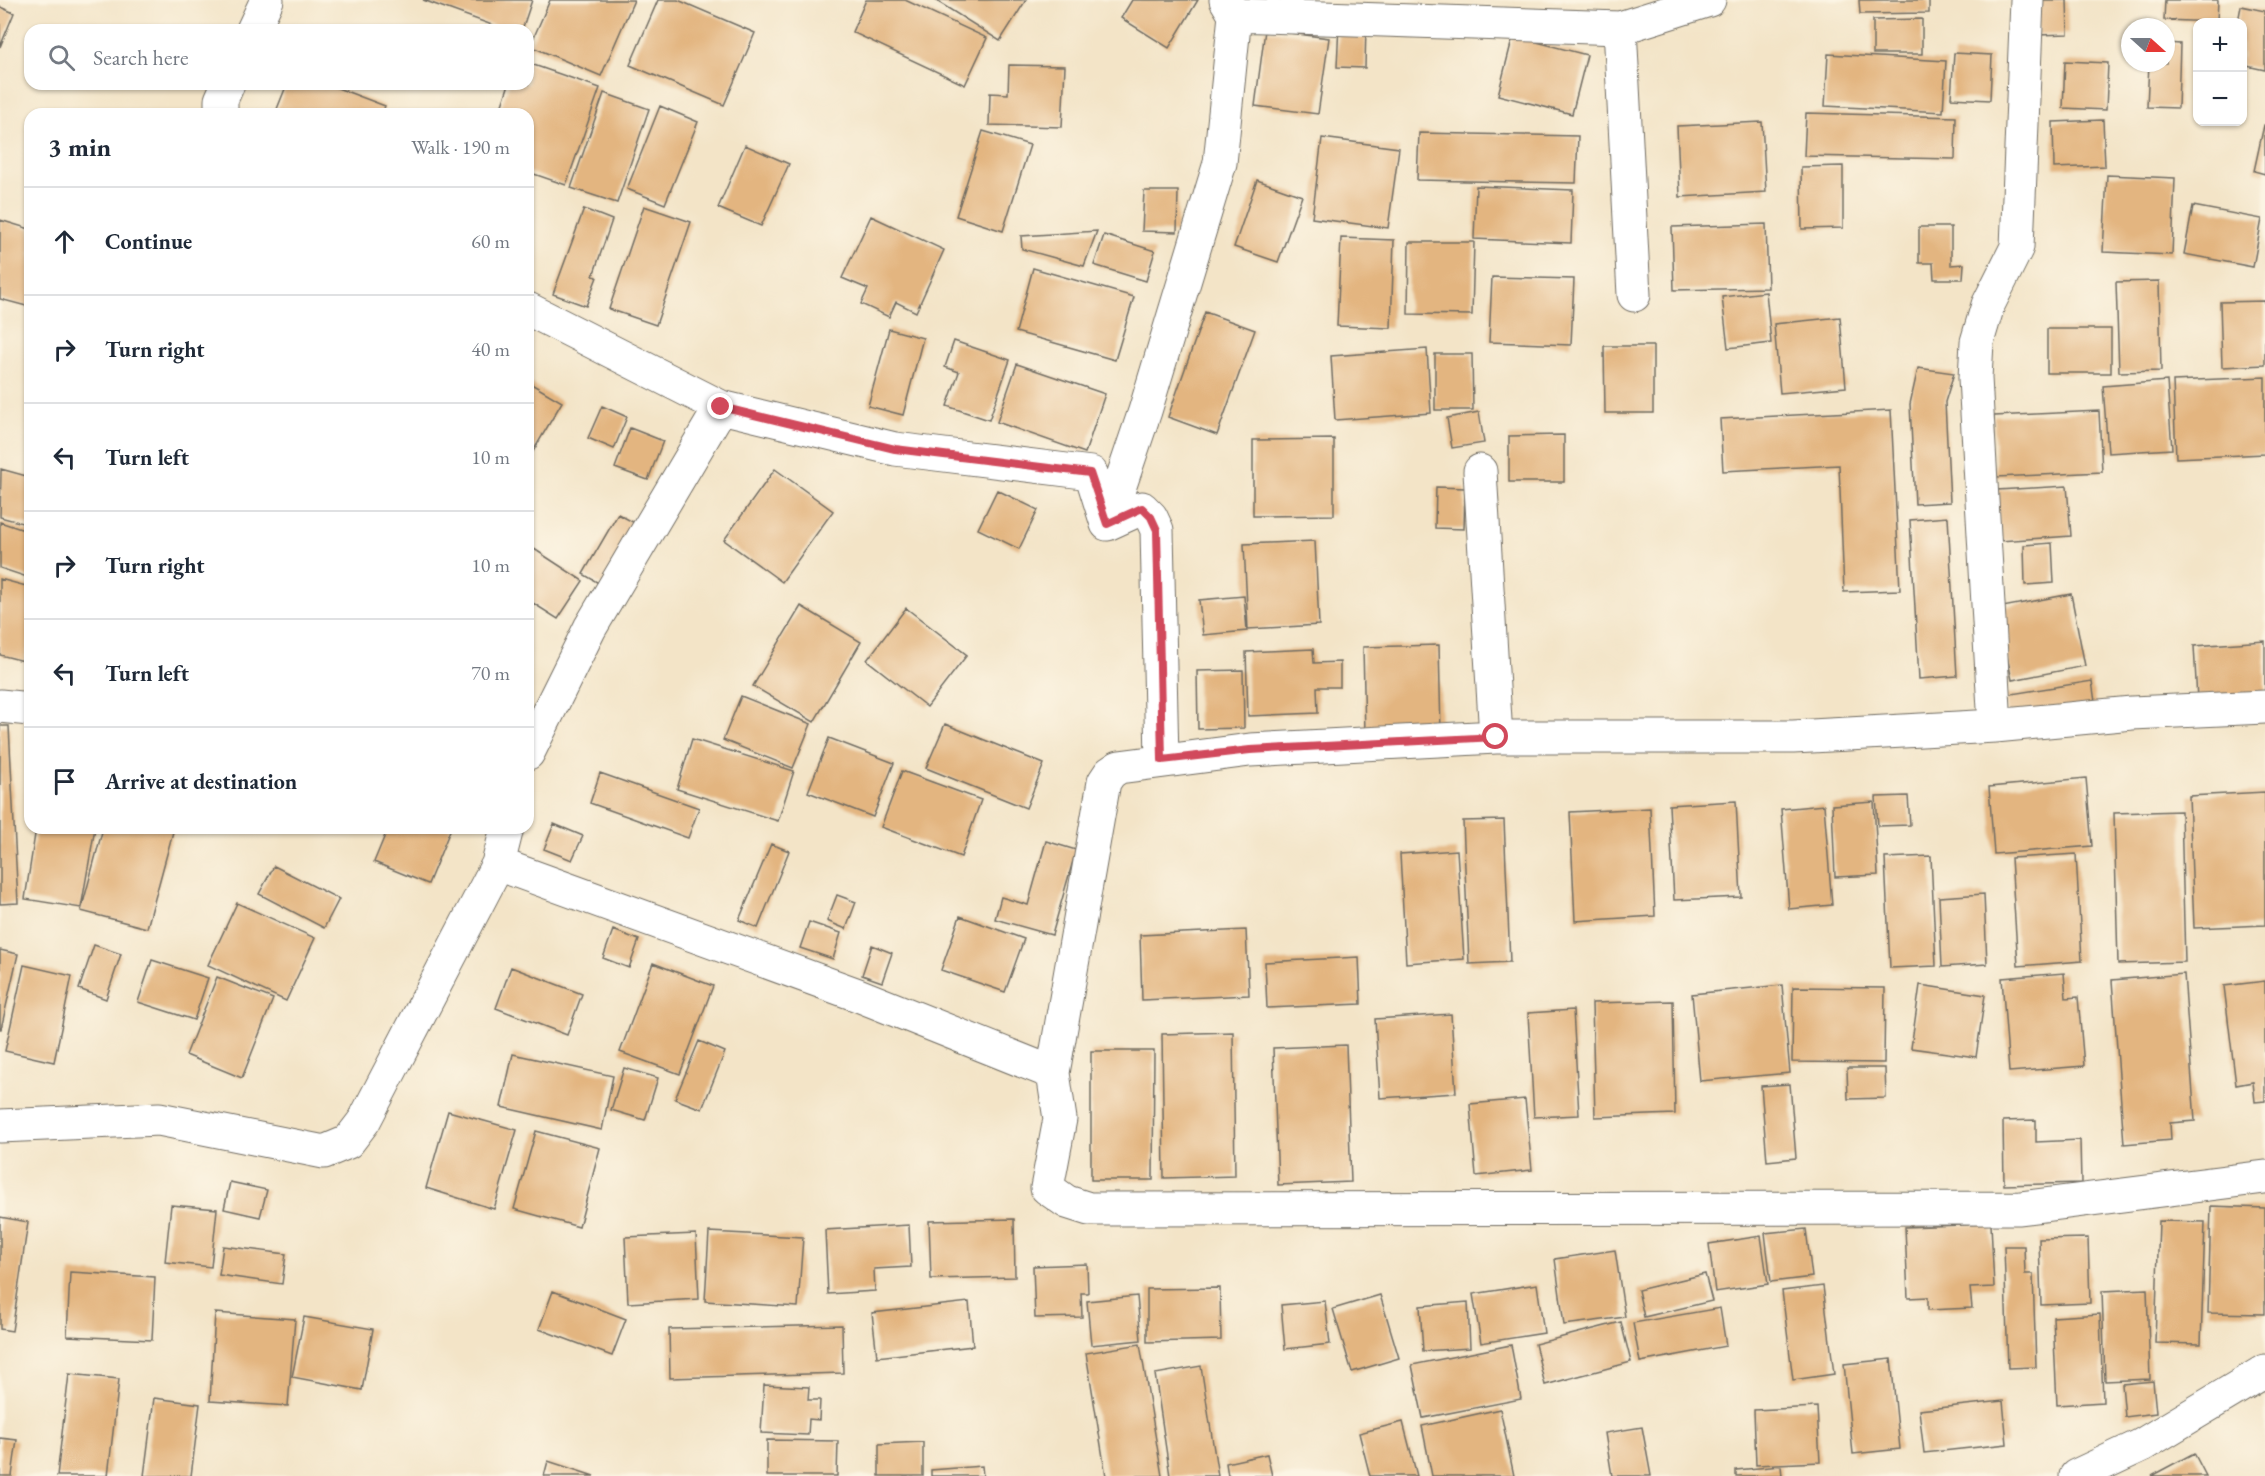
<!DOCTYPE html>
<meta charset="utf-8">
<style>
:root{--surface:#fff;--page:#f2f2f3;--text:#1f2937;--muted:#747a83;--line:#e0e1e3}
body{margin:0;font-family:"EB Garamond",serif;background:var(--page);color:var(--text)}
.controls{position:absolute;right:18px;top:18px;display:grid;overflow:hidden;border-radius:12px;box-shadow:0 2px 4px #0004}
.controls button{width:54px;height:54px;display:grid;place-items:center;padding:0;border:0;border-bottom:2px solid var(--line);background:var(--surface);color:var(--text);font:30px sans-serif}
.compass{position:absolute;left:2121px;top:18px;width:54px;height:54px;border-radius:50%;background:var(--surface);box-shadow:0 2px 4px #0004;rotate:111deg}
.stop{position:absolute;width:18px;height:18px;margin:-14px;border:4px solid #d1495b;border-radius:50%;background:#fff}
.stop.end{background:#d1495b;border-color:#fff;box-shadow:0 2px 6px #0008}
.list{margin:0;padding:0;list-style:none}
h2{display:flex;justify-content:space-between;align-items:center;height:78px;margin:0;padding:0 24px;font-size:26px}
h2 small{font-size:20px;font-weight:400;color:var(--muted)}
.list li{display:grid;grid-template-columns:39px 1fr auto;gap:18px;align-items:center;box-sizing:border-box;height:108px;padding:0 24px;border-top:2px solid var(--line)}
.list b{display:block;font-size:22px;white-space:nowrap}
.list em{font-size:20px;font-style:normal;color:var(--muted)}
.icon{flex:none;width:33px;height:33px;fill:none;stroke:currentColor;stroke-width:2;stroke-linecap:round;stroke-linejoin:round}
.map{position:relative;flex:none;width:2265px;height:1476px;overflow:hidden}
.search{position:absolute;background:var(--surface);box-shadow:0 2px 4px #0004;left:24px;top:24px;width:510px;height:66px;display:flex;align-items:center;gap:15px;box-sizing:border-box;padding:0 21px;border-radius:18px;color:var(--muted);font-size:22px}
.panel{position:absolute;background:var(--surface);box-shadow:0 2px 4px #0004;left:24px;top:108px;width:510px;height:726px;border-radius:18px}
.map>svg:first-child{display:block}
.building{fill:#e3b580}
.lines{fill:none;stroke-linecap:round;stroke-linejoin:round}
.street-casing{stroke:#716c62;stroke-width:35}
.street{stroke:#fff;stroke-width:33}
.route{stroke:#d1495b;stroke-width:8}
</style>
<div class="map">
<svg width="2265" height="1476" viewBox="0 0 2265 1476">
<rect width="100%" height="100%" fill="#fcf5e5"/>
<filter id="ink" filterUnits="userSpaceOnUse"><feTurbulence type="fractalNoise" baseFrequency=".0167" numOctaves="2"/><feDisplacementMap in="SourceGraphic" scale="12" xChannelSelector="R" yChannelSelector="G"/><feConvolveMatrix kernelMatrix="1 2 1 2 8 2 1 2 1" color-interpolation-filters="sRGB"/></filter>
<filter id="wash" filterUnits="userSpaceOnUse"><feTurbulence type="fractalNoise" baseFrequency=".008" numOctaves="4" result="noise"/><feDisplacementMap in="SourceGraphic" scale="24" xChannelSelector="R" yChannelSelector="G"/><feGaussianBlur stdDeviation="1.35" result="paint"/><feColorMatrix in="noise" values="0 0 0 0 0 0 0 0 0 0 0 0 0 0 0 0 0 1.4 0 .05"/><feComposite in="paint" operator="in"/></filter>
<g filter="url(#wash)">
<rect width="100%" height="100%" fill="#f3e4c7"/>
<g id="blocks">
<path class="building" d="M423,0H532L522,30H506Z
M550,0H634L601,76L530,46Z
M658,0H678L755,33L724,105L630,65Z
M866,0H905L987,38L965,85L852,32Z
M935,0H1026L1000,41Z
M1132,0H1198L1169,48L1121,18Z
M1859,0H1929V13L1860,14Z
M2037,0H2067L2068,34L2038,35Z
M2165,0H2218L2217,22L2164,20Z
M2241,6L2265,11V70L2242,65V22H2238Z
M0,7L14,13L0,47Z
M1922,19V54H1873V20Z
M1339,24L1366,25L1365,68L1337,67Z
M1265,30L1329,38L1318,114L1255,106Z
M1513,36L1587,55L1572,114L1498,95Z
M2166,43L2180,44L2178,108L2147,107L2149,63H2166Z
M1954,53L1992,55L1990,100L1951,98Z
M1828,54L1946,61L1943,112L1825,106Z
M2065,61L2108,63L2106,110L2063,108Z
M528,63L600,88L566,185L528,172V114H499L509,84H528Z
M1009,65L1065,66L1062,127L989,125L990,93L1008,94Z
M287,84H327L385,106L382,114H275Z
M604,93L649,109L617,203L571,188Z
M660,106L698,122L665,204L627,189Z
M1806,113L1956,117L1955,159L1804,156Z
M2103,120L2105,166L2054,168L2053,122Z
M1762,122L1766,192L1680,197L1677,126Z
M2264,125H2265V174L2254,171Z
M983,131L1030,145L1003,231L956,216Z
M1419,133L1578,136L1576,183L1417,180Z
M1322,138L1399,148L1388,228L1312,218Z
M745,145L789,164L761,226L718,208Z
M1843,166V228L1802,229L1801,167Z
M2107,175L2175,178L2172,255L2103,252Z
M1257,180L1302,196L1278,262L1234,247Z
M1476,186L1573,190L1571,243L1474,239Z
M1144,191H1178L1177,232L1142,231Z
M644,206L691,222L656,325L609,309Z
M2193,206L2262,219L2253,267L2184,254Z
M584,209L612,220L593,276L597,277L586,306L553,294Z
M871,216L944,250L916,312L896,302L889,317L861,304L868,289L842,278Z
M0,220L30,229V307L0,299Z
M1766,224L1768,288L1674,290L1672,227Z
M1919,227H1951V265L1964,264L1963,279H1934L1933,263H1919Z
M1097,231L1084,266L1022,249L1021,236Z
M1104,235L1155,251L1146,281L1094,265Z
M1341,238L1394,240L1391,328L1337,326Z
M1409,242H1474L1472,315L1408,314Z
M1033,268L1134,297L1115,360L1016,332Z
M1492,277L1574,279L1571,345L1489,342Z
M2159,281L2161,371L2119,372L2116,282Z
M1766,292L1771,343L1728,348L1722,297Z
M2265,301V365L2222,367L2220,302Z
M1205,312L1255,330L1217,435L1168,417Z
M1840,317L1846,387L1780,393L1774,324Z
M889,329L923,338L903,415L868,406Z
M2047,329H2111V373H2047Z
M954,341L1010,360L989,420L947,406L959,372L945,367Z
M1604,346H1653V413H1605Z
M1427,349L1431,413L1335,420L1331,356Z
M1435,354H1472L1473,410H1435Z
M1017,364L1105,394L1085,453L997,422Z
M1918,368L1954,373L1945,402L1950,502L1915,504L1910,404Z
M2265,377V454L2176,458L2173,381Z
M2167,381L2172,449L2108,453L2103,386Z
M528,382L562,402L528,460Z
M602,406L627,417L614,449L588,438Z
M1891,410L1900,590L1844,592L1839,465L1723,471L1720,419Z
M2099,411L2102,472L1996,477L1994,416Z
M1479,412L1484,443L1452,448L1447,418Z
M630,428L663,441L648,480L615,468Z
M1564,435V482H1509V436Z
M1334,439V515L1253,516V440Z
M1,469L30,477V525L0,517Z
M775,469L833,511L782,582L724,540Z
M2067,486L2071,536L2000,541L1997,490Z
M1436,487L1465,488L1464,529L1435,528Z
M997,490L1038,510L1019,549L978,529Z
M618,514L642,527L607,588L583,574Z
M1948,517L1957,676L1919,679L1910,520Z
M0,522L30,532V578L0,568Z
M1315,541L1319,625L1248,629L1244,544Z
M2052,543L2054,583L2025,585L2024,545Z
M528,545L583,581L558,619L528,600Z
M0,579L30,587V638L24,661L0,655Z
M2071,594L2085,666L2012,680L1997,608Z
M1244,596L1247,631L1203,635L1199,600Z
M801,606L861,642L814,722L753,686Z
M906,608L967,655L927,707L867,660Z
M2265,641V695L2197,699L2194,646Z
M1439,645L1441,733L1365,734L1363,647Z
M1313,649L1314,663L1340,662V687H1317L1318,713L1248,716L1246,652Z
M1243,670L1244,728L1198,729L1197,671Z
M2092,681L2096,709L2009,722L2005,695Z
M741,696L811,724L793,768L723,740Z
M945,724L1044,764L1026,808L926,768Z
M0,726H9L18,903L0,904Z
M829,738L894,763L873,817L808,792Z
M692,739L794,771L778,821L677,789Z
M902,771L981,800L961,857L881,827Z
M600,773L699,808L688,838L590,803Z
M2086,778L2092,846L1994,854L1989,787Z
M2265,792V925L2194,928L2189,796Z
M1908,796L1910,825L1878,826L1876,797Z
M1736,801L1741,897L1674,900L1669,805Z
M1874,802L1878,875L1835,877L1832,805Z
M1824,805L1832,905L1789,909L1781,809Z
M1650,808L1655,916L1575,921L1570,812Z
M2181,811L2185,962L2118,964L2114,813Z
M1504,820L1510,962L1469,964L1463,821Z
M554,824L583,836L572,860L544,849Z
M36,828H95L81,908L25,899Z
M103,828H174L147,928L81,911Z
M388,828H451L428,884L374,862Z
M1046,841L1076,850L1052,935L995,919L1001,897L1028,905Z
M771,844L789,851L758,928L739,920Z
M1457,850L1464,959L1406,963L1400,854Z
M2076,854L2082,961L2018,966L2011,858Z
M1931,856L1936,966L1890,968L1885,858Z
M274,866L339,899L324,928L259,894Z
M1984,894L1987,964L1942,967L1939,897Z
M837,895L856,902L846,929L827,921Z
M237,903L315,938L286,1001L208,965Z
M960,916L1024,939L1005,992L941,970Z
M809,922L841,933L833,959L800,948Z
M613,930L639,940L629,968L603,958Z
M1246,930L1249,995L1142,1000L1140,935Z
M94,945L121,954L106,999L79,989Z
M872,945L892,953L882,982L862,975Z
M0,950L18,954L1,1029H0Z
M1359,957L1361,1004L1267,1008L1265,962Z
M152,960L208,978L194,1020L138,1002Z
M653,963L713,986L680,1074L620,1052Z
M24,965L72,976L54,1062L5,1051Z
M511,967L582,994L567,1035L496,1008Z
M2064,973L2066,998L2078,997L2084,1066L2009,1072L2002,978Z
M2184,974L2195,1121L2170,1123L2171,1140L2124,1144L2112,980Z
M217,977L273,999L242,1078L186,1055Z
M2265,981V1101L2255,1102L2253,1082L2236,1085L2224,986Z
M1782,985L1790,1073L1700,1081L1692,994Z
M1920,985L1985,995L1976,1057L1911,1048Z
M1793,987L1885,988L1884,1063L1792,1062Z
M1673,1001L1675,1114L1595,1117L1592,1003Z
M1573,1010L1579,1115L1534,1117L1528,1013Z
M1451,1014L1456,1093L1380,1098L1375,1019Z
M1233,1032L1235,1176L1164,1178L1162,1034Z
M699,1041L725,1052L702,1109L675,1099Z
M1346,1045L1351,1182L1278,1185L1273,1048Z
M1091,1051H1154L1153,1180H1091Z
M513,1054L613,1076L602,1130L501,1107Z
M624,1068L658,1078L645,1120L611,1110Z
M1847,1068H1885L1886,1098L1848,1099Z
M1790,1084L1796,1158L1767,1161L1761,1086Z
M1525,1099L1532,1170L1476,1176L1470,1104Z
M448,1111L517,1130L494,1209L426,1188Z
M2036,1120V1142L2080,1140L2081,1183L2004,1185L2003,1121Z
M536,1131L600,1148L579,1227L514,1209Z
M230,1182L267,1190L260,1217L224,1209Z
M171,1205L217,1209L211,1267L165,1262Z
M2211,1206L2265,1208V1314L2208,1313Z
M0,1217L28,1222L12,1331L0,1329Z
M1014,1219L1015,1277L931,1279L929,1221Z
M2159,1221L2205,1222L2201,1344L2155,1343Z
M1991,1224L1994,1287L1970,1288L1972,1308L1928,1310V1297L1908,1298L1905,1227Z
M909,1225L911,1267L874,1269L875,1291L828,1294L825,1230Z
M1806,1229L1812,1277L1771,1282L1765,1233Z
M709,1232L803,1237L798,1307L705,1301Z
M696,1234L699,1299L628,1303L625,1237Z
M1761,1236L1768,1284L1715,1292L1709,1244Z
M2088,1238L2090,1303L2041,1305L2039,1239Z
M223,1246L286,1254L282,1284L219,1275Z
M2004,1246H2024L2025,1274H2033L2036,1367L2008,1368Z
M1615,1250L1625,1317L1564,1325L1555,1259Z
M1087,1264L1088,1293H1081L1082,1317L1035,1318L1033,1266Z
M70,1272L155,1277L152,1340L67,1336Z
M1705,1274L1712,1301L1644,1317L1638,1290Z
M1537,1284L1544,1333L1481,1343L1473,1294Z
M1823,1286L1834,1374L1793,1380L1782,1291Z
M1220,1288L1221,1340L1147,1342V1289Z
M2147,1289L2150,1379L2105,1381L2102,1291Z
M553,1291L626,1319L612,1356L539,1329Z
M1380,1295L1399,1358L1352,1372L1333,1309Z
M1137,1296L1141,1340L1091,1345L1087,1301Z
M1325,1301L1330,1344L1285,1349L1281,1305Z
M969,1302L973,1346L877,1357L872,1313Z
M1468,1302L1470,1348L1423,1351L1420,1306Z
M1720,1308L1726,1346L1640,1362L1633,1323Z
M215,1313L295,1319L288,1406L210,1401Z
M2100,1314L2103,1402L2057,1405L2053,1317Z
M304,1317L373,1329L362,1390L292,1377Z
M1621,1322L1631,1362L1545,1385L1535,1344Z
M842,1325L843,1373L670,1378L669,1329Z
M1140,1344L1162,1476H1106L1086,1353Z
M1511,1345L1521,1399L1423,1418L1412,1365Z
M1891,1359L1900,1449L1853,1454L1844,1364Z
M1201,1366L1218,1476H1170L1155,1374Z
M69,1374L119,1379L108,1476H57Z
M2153,1381L2156,1413L2125,1417L2122,1384Z
M764,1385L809,1387L808,1400H820L819,1420L809,1419L808,1435L761,1433Z
M154,1398L200,1404L191,1476H144Z
M2003,1401L2007,1444L1924,1453L1919,1410Z
M1817,1407L1820,1462L1756,1465L1754,1410Z
M1500,1409L1514,1476H1432L1422,1426Z
M1403,1422L1417,1476H1370L1359,1433Z
M1642,1427L1651,1476H1612L1605,1433Z
M0,1438L17,1440L12,1476H0Z
M767,1440L838,1441L837,1476H767Z
M923,1442V1476H879V1444Z
M2194,1453L2206,1476H2151Z
M1267,1454L1272,1476H1228L1226,1463Z
M548,1461L594,1476H544Z
M982,1466L983,1476H931V1470Z
M1781,1466L1782,1476H1736V1470Z"/>
</g>
</g>
<g filter="url(#ink)">
<use href="#blocks" fill-opacity="0" stroke="#716c62" stroke-width="1.5"/>
<g class="lines">
<defs>
<path id="street" d="M1235,15L1620,28L1709,0
M1620,28L1634,295
M253,30L267,0
M221,114V100L228,84
M528,309L721,407L895,449L1091,473L1107,524L1142,508L1151,517L1157,530L1162,760
M1480,471L1496,737
M1107,524L1145,411L1220,163L1235,15L1226,0
M0,706L30,709
M2265,707L2132,713L1995,726L1793,737H1496L1250,750L1119,767L1110,773L1104,782L1053,1073L1060,1119L1047,1188L1067,1202L1089,1209L2020,1208L2265,1177
M1995,726L1975,378L1977,342L1988,305L2017,247L2027,0
M528,753L590,628L721,407
M498,864L858,995L1053,1073
M0,1126L159,1119L324,1152L348,1142L364,1121L498,864L507,828
M2076,1476L2142,1445L2265,1371"/>
</defs>
<use href="#street" class="street-casing"/>
<use href="#street" class="street"/>
</g>
</g>
<g class="lines" filter="url(#ink)">
<path class="route" d="M721,407L895,449L1090,473L1107,524L1142,508L1151,517L1157,530L1162,760L1250,750L1496,737"/>
</g>
</svg>
<div class="controls">
<button>+</button>
<button>−</button>
</div>
<svg class="compass" viewBox="-18 -18 36 36"><path d="M0-13l5 13h-10z" fill="#e53935"/><path d="M0 13l5-13h-10z" fill="#747a83"/></svg>
<div class="stop" style="left:1496px;top:737px"></div>
<div class="stop end" style="left:721px;top:407px"></div>
<div class="search"><svg class="icon" aria-label="search" viewBox="0 0 24 24"><circle cx="10" cy="10" r="6"/><path d="M15 15l6 6"/></svg>Search here</div>
<section class="panel">
<h2>3 min<small>Walk · 190 m</small></h2>
<ul class="list">
<li><svg class="icon" aria-label="ahead" viewBox="0 0 24 24"><path d="M12 20V5M6 11l6-6 6 6"/></svg><div><b>Continue</b></div><em>60 m</em></li>
<li><svg class="icon" aria-label="right" viewBox="0 0 24 24"><path d="M7 20v-9h11M14 6l5 5-5 5"/></svg><div><b>Turn right</b></div><em>40 m</em></li>
<li><svg class="icon" aria-label="left" viewBox="0 0 24 24"><path d="M17 20v-9H6M10 6l-5 5 5 5"/></svg><div><b>Turn left</b></div><em>10 m</em></li>
<li><svg class="icon" aria-label="right" viewBox="0 0 24 24"><path d="M7 20v-9h11M14 6l5 5-5 5"/></svg><div><b>Turn right</b></div><em>10 m</em></li>
<li><svg class="icon" aria-label="left" viewBox="0 0 24 24"><path d="M17 20v-9H6M10 6l-5 5 5 5"/></svg><div><b>Turn left</b></div><em>70 m</em></li>
<li><svg class="icon" aria-label="arrive" viewBox="0 0 24 24"><path d="M6 21V4h12l-3 4 3 4H6"/></svg><div><b>Arrive at destination</b></div></li>
</ul>
</section>
</div>
